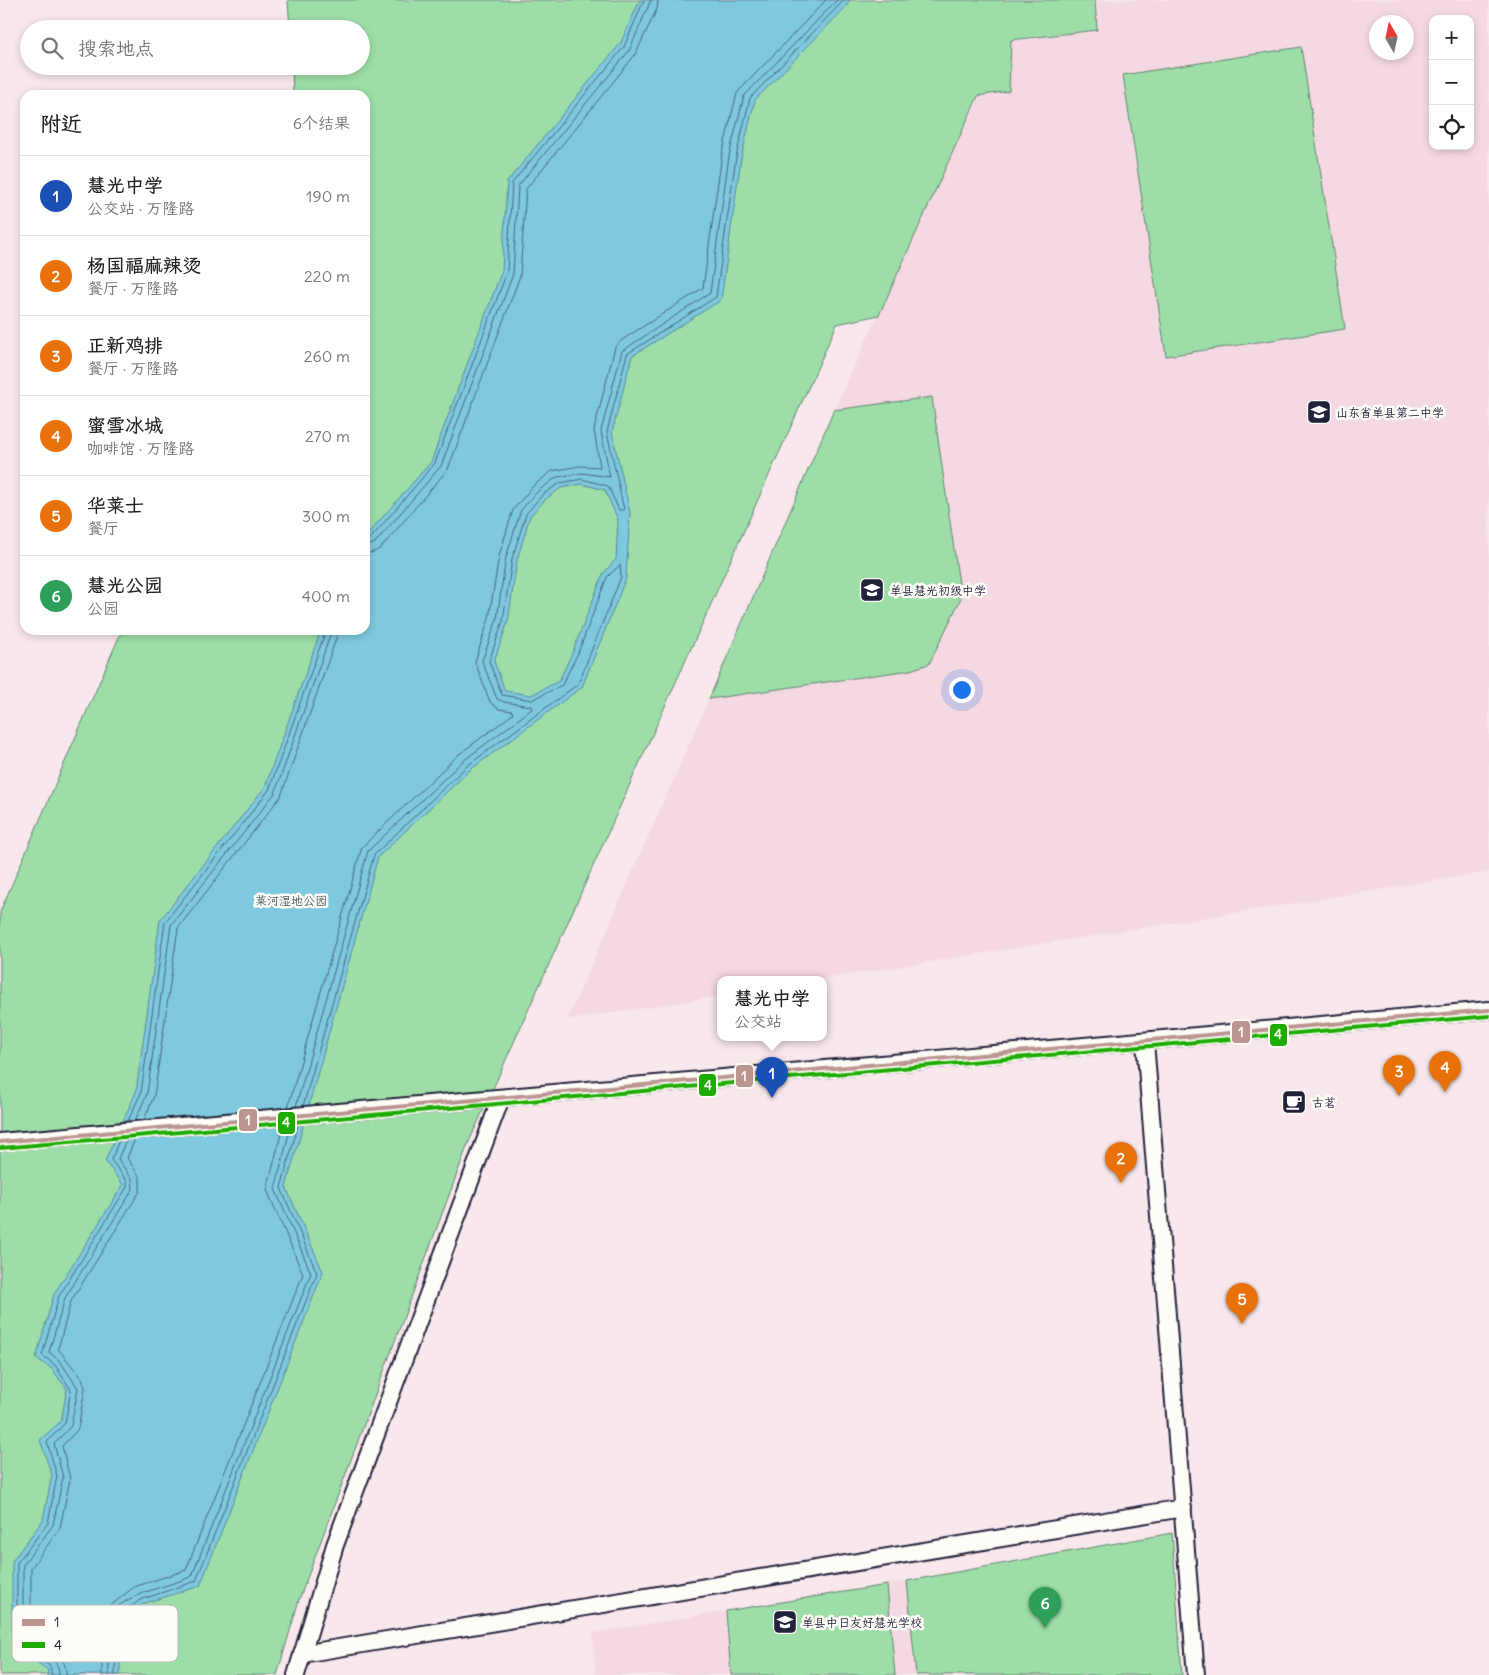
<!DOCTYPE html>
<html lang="zh">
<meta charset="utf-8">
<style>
:root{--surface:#fff;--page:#f2f2f2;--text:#222;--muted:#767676;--line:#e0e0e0;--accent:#22223b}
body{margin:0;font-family:Delius,"LXGW WenKai TC",sans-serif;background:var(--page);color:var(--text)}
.controls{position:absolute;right:15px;top:15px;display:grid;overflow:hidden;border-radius:10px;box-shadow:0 2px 8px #0003}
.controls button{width:45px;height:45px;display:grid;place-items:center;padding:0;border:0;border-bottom:1px solid var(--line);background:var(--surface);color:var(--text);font:25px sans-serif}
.compass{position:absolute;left:1369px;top:15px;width:45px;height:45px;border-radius:50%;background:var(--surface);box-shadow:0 2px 8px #0003;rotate:351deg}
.you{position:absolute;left:961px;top:689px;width:18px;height:18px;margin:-12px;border:4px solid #fff;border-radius:50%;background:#1a73e8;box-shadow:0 0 0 8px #1a73e833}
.badge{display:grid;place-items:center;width:32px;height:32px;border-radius:50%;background:var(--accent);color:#fff;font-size:16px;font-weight:700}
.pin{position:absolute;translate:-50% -41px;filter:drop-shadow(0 1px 2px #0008)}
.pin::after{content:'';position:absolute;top:26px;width:18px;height:15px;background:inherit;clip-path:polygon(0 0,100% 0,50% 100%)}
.popup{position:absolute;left:717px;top:976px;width:110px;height:65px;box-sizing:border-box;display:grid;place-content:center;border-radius:10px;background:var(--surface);filter:drop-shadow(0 1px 4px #0005);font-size:16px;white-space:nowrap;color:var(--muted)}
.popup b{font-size:19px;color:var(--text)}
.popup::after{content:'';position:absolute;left:50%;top:100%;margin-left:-10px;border:10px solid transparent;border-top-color:var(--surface)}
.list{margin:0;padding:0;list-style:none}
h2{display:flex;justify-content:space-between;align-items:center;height:65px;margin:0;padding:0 20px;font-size:21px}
h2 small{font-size:16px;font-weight:400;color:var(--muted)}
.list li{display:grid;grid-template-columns:32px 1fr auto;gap:15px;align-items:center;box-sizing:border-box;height:80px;padding:0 20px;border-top:1px solid var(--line)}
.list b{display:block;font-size:19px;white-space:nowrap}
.list p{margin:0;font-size:16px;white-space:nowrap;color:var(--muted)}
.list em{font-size:16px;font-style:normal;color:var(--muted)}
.icon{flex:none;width:28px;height:28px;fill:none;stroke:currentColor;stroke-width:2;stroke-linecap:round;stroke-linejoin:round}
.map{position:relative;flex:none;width:1489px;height:1675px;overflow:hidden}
.search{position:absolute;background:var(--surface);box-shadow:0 2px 8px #0003;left:20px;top:20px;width:350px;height:55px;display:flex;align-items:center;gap:12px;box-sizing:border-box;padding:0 18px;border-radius:28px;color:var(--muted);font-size:19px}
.panel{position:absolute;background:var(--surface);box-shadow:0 2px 8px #0003;left:20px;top:90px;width:350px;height:545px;border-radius:15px}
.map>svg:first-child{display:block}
.built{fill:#f5d9e2;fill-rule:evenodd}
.green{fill:#9ddea8;stroke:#608072}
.water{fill:#7ec9de;stroke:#59869d;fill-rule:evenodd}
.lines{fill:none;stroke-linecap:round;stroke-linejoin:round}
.shore{stroke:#47657c;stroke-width:1}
.minor-casing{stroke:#22223b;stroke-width:20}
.minor{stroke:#fdfcf7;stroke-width:16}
.bus-1-casing{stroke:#fdfcf7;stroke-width:8}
.bus-2-casing{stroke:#fdfcf7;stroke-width:8}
.bus-1{stroke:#bc9591;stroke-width:4}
.bus-2{stroke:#1eac02;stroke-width:4}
.labels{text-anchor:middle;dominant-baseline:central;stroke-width:5;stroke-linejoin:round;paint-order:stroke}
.poi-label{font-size:12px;fill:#22223b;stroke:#fdfcf7;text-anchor:start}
.park-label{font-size:12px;fill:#475a5c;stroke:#fdfcf7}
.key{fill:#fdfcf7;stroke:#bbbbbf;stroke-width:1}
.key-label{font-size:14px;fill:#22223b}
.line-badge{stroke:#fdfcf7;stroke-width:2}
.badge-label{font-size:14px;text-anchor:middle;font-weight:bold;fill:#fff}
</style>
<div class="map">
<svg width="1489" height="1675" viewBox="0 0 1489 1675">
<rect width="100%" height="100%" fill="#f8e7eb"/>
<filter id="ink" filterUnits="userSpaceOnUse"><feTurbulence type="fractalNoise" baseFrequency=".02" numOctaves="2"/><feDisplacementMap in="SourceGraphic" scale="10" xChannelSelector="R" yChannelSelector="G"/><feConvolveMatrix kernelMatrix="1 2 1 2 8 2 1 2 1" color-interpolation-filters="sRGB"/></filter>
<g filter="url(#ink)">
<path class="built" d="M1095,0H1489V872L823,979H721V996L567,1020L709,699L834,410L978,96L1009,91L1011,40L1096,30ZM1433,19H1470V146H1433ZM1376,22H1406V52H1376Z
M907,1581L916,1675H595L593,1633Z"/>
<path class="green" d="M288,0H1095L1097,30L1011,40L1009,91L978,96L879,315L837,324L468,1144L299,1600L277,1675H0V912L122,630H365V95H293L292,66H361V29H290Z
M1301,47L1345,329L1166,356L1123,75Z
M932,397L961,598L929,664L910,670L709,699L834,410Z
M1172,1533L1182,1675H916L907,1581Z
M887,1585L895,1675H731L726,1611Z"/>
<path class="water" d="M640,0H850L846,7L755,100L741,158L721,300L632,356L612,432L630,512L626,578L582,687L470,770L378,857L286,1187L323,1272L200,1586L142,1604L120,1622V1675H47L48,1670L27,1656L12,1658V1561L43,1520L52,1475L40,1440L61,1421L67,1389L51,1368L36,1358L54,1294L123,1185L105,1161L136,1092L160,920L265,787L321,630H365V537L431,462L502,270L507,182L620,44ZM582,484L605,490L618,520L616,559L603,574L573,651L559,681L531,695L505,691L494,661L508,622L517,560L530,516L546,499L561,488Z"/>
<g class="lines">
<path class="shore" d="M365,540L371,538L435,463L507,272L512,183L624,47L644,0
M365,547L375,543L441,466L513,274L518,186L629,51L651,0
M365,554L374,552L381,548L448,469L520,276L526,189L635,55L657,9L658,0
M296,1106L368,851L463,761L532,709L531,706L504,702L497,699L482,661L497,619L506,557L521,510L538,491L557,477L582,473L610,477L601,431L622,351L710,293L729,156L744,96L837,0
M303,1106L374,855L467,766L578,684L621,577L620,565L607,577L578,653L562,685L532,700L502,695L489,661L503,621L512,559L526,514L542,495L560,483L582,479L608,486L619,510H624L607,432L627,354L716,297L736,157L750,98L844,0
M288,1107L362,847L458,755L513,714L512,711L499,709L490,702L475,662L489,618L499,556L513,510L533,486L552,471L580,466L600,467L594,430L615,347L622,340L703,288L722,154L737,93L826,0
M144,1120L154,1096L178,928L281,796L339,630
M128,1121L141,1093L165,922L269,790L326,630
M135,1121L147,1094L171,925L275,793L332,630
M52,1675L50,1666L29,1652H19L17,1649V1563L48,1523L57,1476L47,1442L65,1423L71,1390L55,1365L42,1355L59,1296L127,1187V1181L111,1160L119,1141
M59,1675C60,1654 34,1652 23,1642V1565L53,1525L63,1477L54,1444L71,1426L78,1388L60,1361L49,1352L65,1298L133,1189L132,1179L118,1159L126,1140
M66,1675C68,1652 43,1649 31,1636V1568L60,1528L70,1479L62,1446L78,1429L85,1388L82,1378L58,1349L71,1301L140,1191V1177L127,1158L135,1139
M102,1675L101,1622L105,1610L134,1587L186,1570L303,1274L267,1190L283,1126
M109,1675L108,1622C114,1594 171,1587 192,1576L311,1273L275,1189L291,1126
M115,1675L116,1618L140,1600L196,1581L317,1273L281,1188L298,1125"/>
<defs>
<path id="minor" d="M1145,1042L1196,1675
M0,1142L1489,1010
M302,1654L1183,1508
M296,1675L335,1545L501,1098"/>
</defs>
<use href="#minor" class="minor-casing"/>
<use href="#minor" class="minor"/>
<defs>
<path id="bus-1" d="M0,1142L1489,1010"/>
<path id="bus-2" d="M1,1148L1489,1016"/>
</defs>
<use href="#bus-1" class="bus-1-casing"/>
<use href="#bus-2" class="bus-2-casing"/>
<use href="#bus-1" class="bus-1"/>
<use href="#bus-2" class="bus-2"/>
</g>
</g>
<defs>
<symbol id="school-square" viewBox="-11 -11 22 22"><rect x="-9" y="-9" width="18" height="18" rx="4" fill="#22223b" stroke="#fdfcf7"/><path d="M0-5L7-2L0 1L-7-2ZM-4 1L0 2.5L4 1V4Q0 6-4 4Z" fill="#fff"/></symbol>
<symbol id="cafe-square" viewBox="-11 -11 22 22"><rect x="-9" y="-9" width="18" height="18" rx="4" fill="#22223b" stroke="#fdfcf7"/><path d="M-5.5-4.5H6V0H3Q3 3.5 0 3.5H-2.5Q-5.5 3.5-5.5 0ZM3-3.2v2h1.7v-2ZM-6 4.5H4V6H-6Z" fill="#fff"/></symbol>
</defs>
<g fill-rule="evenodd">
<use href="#school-square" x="1305" y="398" width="28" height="28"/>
<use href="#school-square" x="858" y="576" width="28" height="28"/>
<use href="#cafe-square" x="1280" y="1088" width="28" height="28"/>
<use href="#school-square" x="771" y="1608" width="28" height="28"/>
</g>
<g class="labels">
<g class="poi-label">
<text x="1336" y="412">山东省单县第二中学</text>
<text x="890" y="590">单县慧光初级中学</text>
<text x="1312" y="1102">古茗</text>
<text x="802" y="1622">单县中日友好慧光学校</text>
</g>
<g class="park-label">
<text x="291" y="900">莱河湿地公园</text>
</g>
</g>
<rect x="12" y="1605" width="166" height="57" rx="8" class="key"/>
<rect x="22" y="1619" width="23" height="7" fill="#bc9591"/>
<rect x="22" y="1642" width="23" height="6" fill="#1eac02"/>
<g class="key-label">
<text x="54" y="1627">1</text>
<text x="54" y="1650">4</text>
</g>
<g class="line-badge">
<rect x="1231" y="1020" width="20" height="24" rx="5" fill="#bc9591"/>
<rect x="1269" y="1023" width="19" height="24" rx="5" fill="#1eac02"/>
<rect x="735" y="1064" width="19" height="24" rx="5" fill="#bc9591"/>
<rect x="698" y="1073" width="19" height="24" rx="5" fill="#1eac02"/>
<rect x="238" y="1108" width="20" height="24" rx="5" fill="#bc9591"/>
<rect x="277" y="1111" width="19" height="24" rx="5" fill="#1eac02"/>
</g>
<g class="badge-label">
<text x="1241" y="1037">1</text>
<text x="1278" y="1039">4</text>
<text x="744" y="1081">1</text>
<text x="708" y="1090">4</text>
<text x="248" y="1125">1</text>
<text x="286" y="1127">4</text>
</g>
</svg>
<div class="controls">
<button>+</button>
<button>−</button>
<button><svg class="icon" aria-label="locate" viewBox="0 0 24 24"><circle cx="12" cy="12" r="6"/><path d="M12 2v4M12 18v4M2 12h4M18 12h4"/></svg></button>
</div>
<svg class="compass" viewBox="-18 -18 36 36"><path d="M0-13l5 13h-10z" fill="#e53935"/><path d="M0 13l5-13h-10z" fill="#767676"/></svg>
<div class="you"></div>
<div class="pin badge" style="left:772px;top:1098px;background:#1a4fb4">1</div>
<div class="popup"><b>慧光中学</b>公交站</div>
<div class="pin badge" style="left:1121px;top:1183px;background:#e8710a">2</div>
<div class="pin badge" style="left:1399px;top:1096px;background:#e8710a">3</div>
<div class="pin badge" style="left:1445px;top:1092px;background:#e8710a">4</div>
<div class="pin badge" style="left:1242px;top:1324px;background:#e8710a">5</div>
<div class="pin badge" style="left:1045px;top:1628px;background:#2e9e5b">6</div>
<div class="search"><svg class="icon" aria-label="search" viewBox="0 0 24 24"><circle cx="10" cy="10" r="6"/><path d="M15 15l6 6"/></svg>搜索地点</div>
<section class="panel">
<h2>附近<small>6个结果</small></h2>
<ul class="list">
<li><span class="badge" style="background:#1a4fb4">1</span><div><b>慧光中学</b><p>公交站 · 万隆路</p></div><em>190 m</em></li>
<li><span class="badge" style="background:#e8710a">2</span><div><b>杨国福麻辣烫</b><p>餐厅 · 万隆路</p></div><em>220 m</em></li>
<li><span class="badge" style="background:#e8710a">3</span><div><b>正新鸡排</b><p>餐厅 · 万隆路</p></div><em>260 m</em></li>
<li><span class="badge" style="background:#e8710a">4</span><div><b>蜜雪冰城</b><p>咖啡馆 · 万隆路</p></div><em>270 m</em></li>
<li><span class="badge" style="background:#e8710a">5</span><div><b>华莱士</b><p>餐厅</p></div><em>300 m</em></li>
<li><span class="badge" style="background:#2e9e5b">6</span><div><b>慧光公园</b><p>公园</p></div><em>400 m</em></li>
</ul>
</section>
</div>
